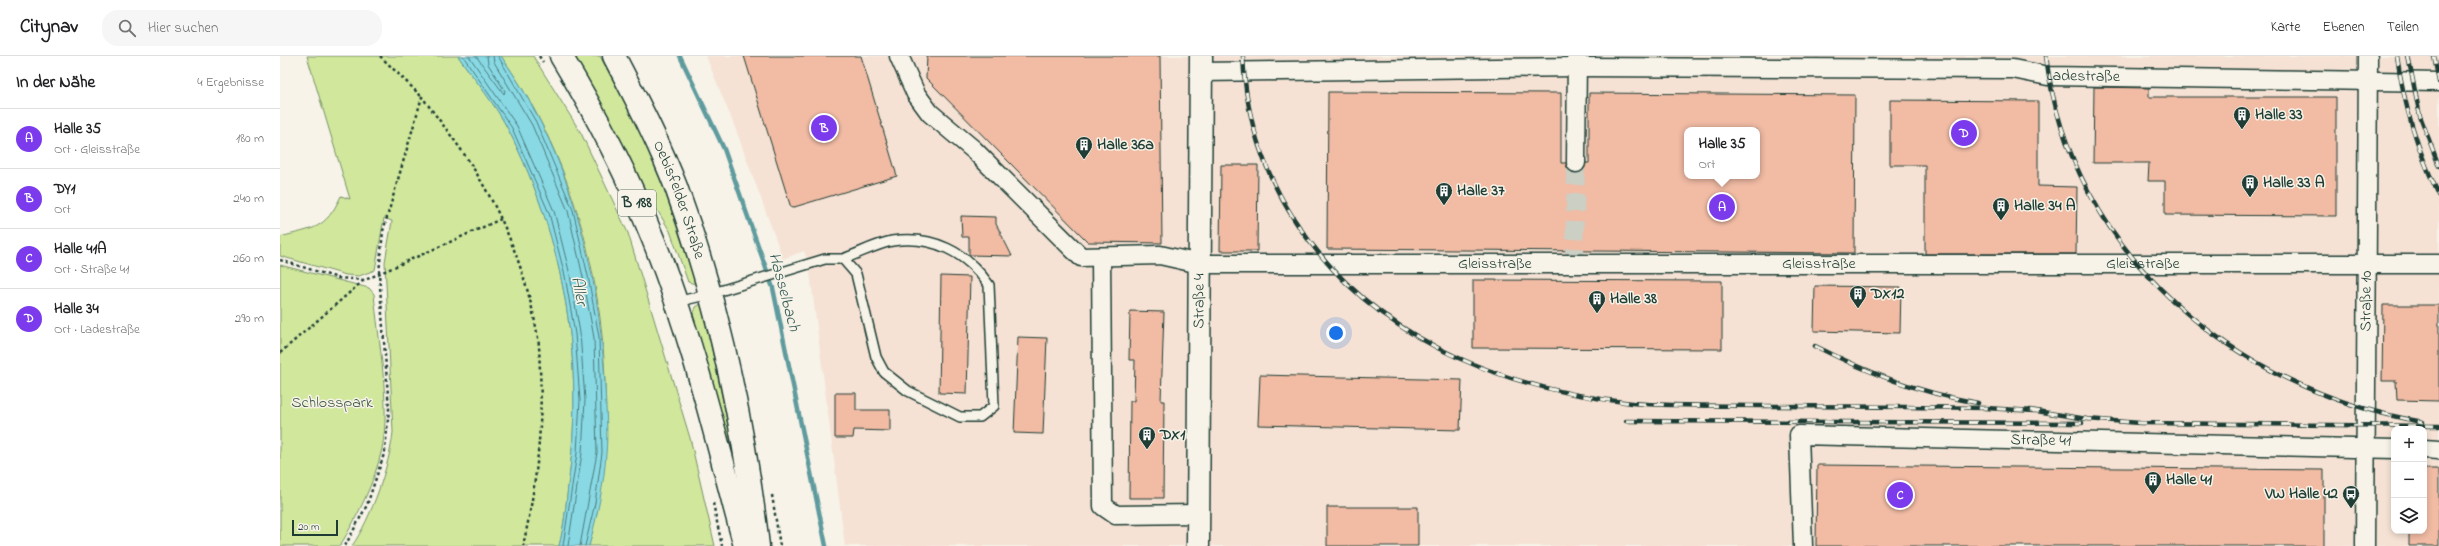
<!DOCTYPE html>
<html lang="de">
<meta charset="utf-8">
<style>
:root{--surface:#fff;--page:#f6f6f6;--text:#202124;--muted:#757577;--line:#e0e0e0;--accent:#7c3aed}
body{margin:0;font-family:"Indie Flower",sans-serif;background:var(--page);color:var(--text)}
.controls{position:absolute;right:12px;bottom:12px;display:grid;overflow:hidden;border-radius:8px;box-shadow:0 2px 6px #0003}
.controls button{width:36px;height:36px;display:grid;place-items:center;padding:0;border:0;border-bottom:1px solid var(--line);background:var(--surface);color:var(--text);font:20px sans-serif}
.scale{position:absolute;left:12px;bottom:10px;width:46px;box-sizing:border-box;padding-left:4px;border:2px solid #1f3d34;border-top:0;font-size:11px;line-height:14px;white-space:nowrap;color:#1f3d34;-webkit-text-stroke:3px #f7f3e8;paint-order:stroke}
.you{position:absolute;left:1056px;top:277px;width:14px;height:14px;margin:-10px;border:3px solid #fff;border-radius:50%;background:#1a73e8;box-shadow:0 0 0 6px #1a73e833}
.badge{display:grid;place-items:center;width:26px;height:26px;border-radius:50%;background:var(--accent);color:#fff;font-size:13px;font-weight:700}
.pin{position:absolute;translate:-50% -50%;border:2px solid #fff;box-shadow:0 1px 4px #0006}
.popup{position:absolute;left:1404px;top:71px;width:76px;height:52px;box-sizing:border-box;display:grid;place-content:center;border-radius:8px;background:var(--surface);filter:drop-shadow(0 1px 3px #0005);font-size:13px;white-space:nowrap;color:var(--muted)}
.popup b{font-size:15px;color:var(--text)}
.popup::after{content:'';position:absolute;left:50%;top:100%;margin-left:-8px;border:8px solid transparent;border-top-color:var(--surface)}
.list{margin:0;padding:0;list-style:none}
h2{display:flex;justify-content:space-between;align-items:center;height:52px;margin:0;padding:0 16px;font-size:17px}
h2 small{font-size:13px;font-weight:400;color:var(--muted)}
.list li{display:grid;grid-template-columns:26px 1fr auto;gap:12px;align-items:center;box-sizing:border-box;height:60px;padding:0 16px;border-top:1px solid var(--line)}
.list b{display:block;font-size:15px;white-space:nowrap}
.list p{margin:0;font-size:13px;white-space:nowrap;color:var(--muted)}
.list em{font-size:13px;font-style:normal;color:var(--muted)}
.icon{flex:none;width:22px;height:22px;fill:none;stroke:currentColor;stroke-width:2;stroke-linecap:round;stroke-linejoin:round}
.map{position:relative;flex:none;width:2159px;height:490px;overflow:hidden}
header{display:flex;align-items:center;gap:24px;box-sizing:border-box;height:56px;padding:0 20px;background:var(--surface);border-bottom:1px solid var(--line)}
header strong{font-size:19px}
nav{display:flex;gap:22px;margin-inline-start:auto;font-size:14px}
.search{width:280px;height:36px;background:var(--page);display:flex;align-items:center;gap:10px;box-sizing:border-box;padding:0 14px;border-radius:16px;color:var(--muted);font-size:15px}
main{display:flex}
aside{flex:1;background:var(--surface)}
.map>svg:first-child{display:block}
.built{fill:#f5e2d4;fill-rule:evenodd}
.green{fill:#d0e79c;stroke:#789268}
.water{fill:#89d9e5;stroke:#5f9b9e}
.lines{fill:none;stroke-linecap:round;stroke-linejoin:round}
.shore{stroke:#497b7b;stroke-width:1}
.stream{stroke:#5f9b9e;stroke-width:4.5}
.building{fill:#f1bba4;stroke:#1f3d34;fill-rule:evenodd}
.street-tunnel{stroke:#cccfc4;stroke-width:18;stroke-dasharray:18 9;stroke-linecap:butt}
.lane-casing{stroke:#1f3d34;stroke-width:12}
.street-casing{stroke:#1f3d34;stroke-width:21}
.secondary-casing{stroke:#1f3d34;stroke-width:25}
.primary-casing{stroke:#1f3d34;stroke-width:25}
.path{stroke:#1f3d34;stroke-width:2.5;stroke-dasharray:3 3;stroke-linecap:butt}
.lane{stroke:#f7f3e8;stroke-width:9}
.street{stroke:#f7f3e8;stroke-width:18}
.secondary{stroke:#f7f3e8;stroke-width:22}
.primary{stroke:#f7f3e8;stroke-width:22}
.rail-casing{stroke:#1f3d34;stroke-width:4.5}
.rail{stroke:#f7f3e8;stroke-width:3;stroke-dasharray:9;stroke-linecap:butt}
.labels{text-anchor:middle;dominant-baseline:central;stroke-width:3;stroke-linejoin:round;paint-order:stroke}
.shield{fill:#f7f3e8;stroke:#60746a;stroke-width:1}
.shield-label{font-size:15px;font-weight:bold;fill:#1f3d34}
.street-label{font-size:16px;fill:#1f3d34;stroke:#f7f3e8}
.poi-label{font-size:16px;font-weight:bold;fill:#1f3d34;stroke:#f7f3e8;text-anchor:start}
.park-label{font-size:16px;fill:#3a5644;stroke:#f7f3e8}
.water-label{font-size:17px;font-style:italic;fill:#345c57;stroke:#f7f3e8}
</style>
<header>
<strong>Citynav</strong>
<div class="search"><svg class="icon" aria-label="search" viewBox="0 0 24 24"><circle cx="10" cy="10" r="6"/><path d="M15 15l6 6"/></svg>Hier suchen</div>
<nav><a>Karte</a><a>Ebenen</a><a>Teilen</a></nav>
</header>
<main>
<aside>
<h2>In der Nähe<small>4 Ergebnisse</small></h2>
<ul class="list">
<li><span class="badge">A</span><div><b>Halle 35</b><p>Ort · Gleisstraße</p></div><em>180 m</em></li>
<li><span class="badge">B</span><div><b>DY1</b><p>Ort</p></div><em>240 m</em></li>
<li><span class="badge">C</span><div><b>Halle 41A</b><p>Ort · Straße 41</p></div><em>260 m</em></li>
<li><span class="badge">D</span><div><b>Halle 34</b><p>Ort · Ladestraße</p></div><em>290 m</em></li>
</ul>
</aside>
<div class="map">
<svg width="2159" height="490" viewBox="0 0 2159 490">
<rect width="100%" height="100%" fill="#f7f3e8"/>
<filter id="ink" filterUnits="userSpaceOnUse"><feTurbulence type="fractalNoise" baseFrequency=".025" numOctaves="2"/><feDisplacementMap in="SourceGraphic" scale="8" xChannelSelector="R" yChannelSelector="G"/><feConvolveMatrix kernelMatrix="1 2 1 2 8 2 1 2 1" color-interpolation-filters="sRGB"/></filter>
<g filter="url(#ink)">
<path class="built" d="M426,0H2159V490H565L529,209L524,195L503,203L456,74ZM1407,74H1477V120H1407ZM2114,373H2144V475H2114Z"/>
<path class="green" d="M27,0H178C195,24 216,49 229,75C285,185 305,308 288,430C286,450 284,471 279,490H72C91,463 110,408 113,376L105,206L112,165L104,162L95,214L79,220L66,219L0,200V181C34,172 45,174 61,140L70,143Z
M221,0H253L301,77L348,177L410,382L435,490H309C347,326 319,138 221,0Z
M293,0H320L355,65L384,133L416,228L408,226L390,175L358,123Z
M0,209L89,232L94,238C98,281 111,351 102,393C94,428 78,459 60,490H0Z
M422,247L458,416H456L412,261L416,251Z"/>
<path class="water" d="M178,0H221C289,96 320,214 325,331C326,353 328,376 326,398C324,429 317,460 309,490H279C284,471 286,450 288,430C305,308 285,185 229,75C216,49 195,24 178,0Z"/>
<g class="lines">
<path class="shore" d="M183,0L232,72L269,157L285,220L295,278L300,344L297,397L283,490
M189,0L237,70L274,155L290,219L300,277L305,344L302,397L288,490
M196,0L224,38L225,35L208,8L207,0
M213,0L214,6L252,69L288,155L303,221L314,282L317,397L300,490
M218,0L256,66L293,154L308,220L319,281L322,397L315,447L305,490"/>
<path class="stream" d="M400,0L444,93L493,232L546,490"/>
</g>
<path class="building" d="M464,0H581L617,120L511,152Z
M647,0H880L882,187L808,186L646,22Z
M1814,31L1869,32V41H2056V160L1885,159V125H1868L1869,107H1813Z
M1048,36L1281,37V107H1286L1290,116L1296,117L1301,116L1306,107H1309V37L1575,39L1574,197L1047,193ZM1407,74H1477V120H1407Z
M1610,44L1758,45V130L1797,131L1796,198H1645V109H1610Z
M941,109H978L977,195H940Z
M681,160L716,161V168L732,200L689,199V181H682Z
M661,220L690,221L687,338L659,337Z
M1193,224L1442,225V293L1193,292Z
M1535,230L1621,231L1620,277L1534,275Z
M2103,249H2159V345L2117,344L2116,325H2102Z
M850,255L884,256L881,345H884L883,442H849L850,345H854L855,304H849Z
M738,281L767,282L763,378L734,377Z
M980,319L1182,324L1180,374L978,369Z
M555,337H576V354H610V375L574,374L573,382H555Z
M1537,409L2044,414V490H1536Z
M2144,413H2159V490H2129V475H2144Z
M1047,451H1138V490H1047Z"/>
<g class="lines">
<path class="street-tunnel" d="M1294,210L1296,107"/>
<defs>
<path id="lane" d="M396,246L430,238L545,203H563L576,218L596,301L604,316L628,335L680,361H700L714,350L709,229C686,196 653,179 612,185C596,188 578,198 563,203"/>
<g id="street">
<path id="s1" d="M619,0L636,38L650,57L694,94L801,201L880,199L920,208H2159"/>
<path id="s2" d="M921,16L1297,11L1733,13L1768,20L2159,26"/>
<path d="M1296,107L1297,0"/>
<path d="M821,201L823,450L836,459L918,458"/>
<path d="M2144,393L2159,394"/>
<path id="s3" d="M1523,490L1519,379L2114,393"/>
<path id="s4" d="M2085,490L2088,0"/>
</g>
<g id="secondary">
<path id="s5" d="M918,490L921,0"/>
</g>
<g id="primary">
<path d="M281,0C316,58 348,120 373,183C413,282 437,387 465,490"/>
<path id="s6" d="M334,0C356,43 379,86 396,131C438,246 464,369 478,490"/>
</g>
</defs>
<use href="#lane" class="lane-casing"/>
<use href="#street" class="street-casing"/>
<use href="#secondary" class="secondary-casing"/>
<use href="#primary" class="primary-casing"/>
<path class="path" d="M100,0L142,41
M259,0L263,6
M0,204L58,222L85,224L221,163
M0,297L84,224
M492,439L500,490
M433,447L442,490
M65,490L87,449L105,395L109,353L99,217L103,175L142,41C162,68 184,95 201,125C228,171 248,224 257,277C260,289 259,301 260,313C263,373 256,432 243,490"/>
<use href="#lane" class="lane"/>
<use href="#street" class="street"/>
<use href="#secondary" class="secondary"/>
<use href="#primary" class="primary"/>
<defs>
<path id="rail" d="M963,0C966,73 992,140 1038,196C1115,291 1233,334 1352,347C1400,351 1449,349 1496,350C1566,350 1636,351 1706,352L1754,355
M1766,0C1790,196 1954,334 2143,366
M2117,0C2124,49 2137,94 2159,139
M2128,0L2140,60L2159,110
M2154,0L2159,26
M1535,290C1591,318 1637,336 1698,347
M1750,354L1807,363L1860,367L2159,370
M1346,365L1802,367"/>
</defs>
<use href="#rail" class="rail-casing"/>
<use href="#rail" class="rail"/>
</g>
</g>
<defs>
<symbol id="building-pin" viewBox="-11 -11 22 30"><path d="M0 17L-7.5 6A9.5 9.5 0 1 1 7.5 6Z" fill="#1f3d34" stroke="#f7f3e8"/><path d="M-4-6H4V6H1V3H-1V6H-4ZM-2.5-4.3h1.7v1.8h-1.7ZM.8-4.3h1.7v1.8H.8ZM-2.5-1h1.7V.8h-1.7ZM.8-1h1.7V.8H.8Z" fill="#fff"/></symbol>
<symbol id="bus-pin" viewBox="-11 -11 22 30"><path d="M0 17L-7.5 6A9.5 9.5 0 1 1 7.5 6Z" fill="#1f3d34" stroke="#f7f3e8"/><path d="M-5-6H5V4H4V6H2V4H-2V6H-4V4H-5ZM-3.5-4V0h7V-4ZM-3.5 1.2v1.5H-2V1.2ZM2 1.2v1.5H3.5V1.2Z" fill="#fff"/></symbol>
</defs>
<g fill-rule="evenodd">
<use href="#building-pin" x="1952" y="49" width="20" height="27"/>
<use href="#building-pin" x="794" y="79" width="20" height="27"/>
<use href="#building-pin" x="1960" y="117" width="20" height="27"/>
<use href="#building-pin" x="1154" y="125" width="20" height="27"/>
<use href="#building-pin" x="1711" y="140" width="20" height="27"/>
<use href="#building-pin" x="1568" y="228" width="20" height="27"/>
<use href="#building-pin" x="1307" y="233" width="20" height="27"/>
<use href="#building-pin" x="857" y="369" width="20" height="27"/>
<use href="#building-pin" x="1863" y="414" width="20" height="27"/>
<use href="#bus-pin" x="2061" y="428" width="20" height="27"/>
</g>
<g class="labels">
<rect class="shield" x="338" y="134" width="38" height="26" rx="3"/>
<g class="shield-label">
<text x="357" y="147">B 188</text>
</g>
<g class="street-label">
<text stroke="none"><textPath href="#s2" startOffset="883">Ladestraße</textPath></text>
<text stroke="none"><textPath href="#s6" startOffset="158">Oebisfelder Straße</textPath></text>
<text stroke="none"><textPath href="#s1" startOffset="689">Gleisstraße</textPath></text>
<text stroke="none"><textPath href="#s1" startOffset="1013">Gleisstraße</textPath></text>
<text stroke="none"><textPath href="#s1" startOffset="1337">Gleisstraße</textPath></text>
<text stroke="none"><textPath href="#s5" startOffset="245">Straße 4</textPath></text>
<text stroke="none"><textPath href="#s4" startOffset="245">Straße 10</textPath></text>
<text stroke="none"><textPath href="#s3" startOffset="353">Straße 41</textPath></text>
</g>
<g class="poi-label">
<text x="1975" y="59">Halle 33</text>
<text x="817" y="89">Halle 36a</text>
<text x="1983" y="127">Halle 33 A</text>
<text x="1177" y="135">Halle 37</text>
<text x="1734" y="150">Halle 34 A</text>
<text x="1591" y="238">DX12</text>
<text x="1330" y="243">Halle 38</text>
<text x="880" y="379">DX1</text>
<text x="1886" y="424">Halle 41</text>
<text x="2058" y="438" text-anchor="end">VW Halle 42</text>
</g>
<g class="park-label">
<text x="52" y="347">Schlosspark</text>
</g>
<g class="water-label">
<text transform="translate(299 235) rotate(79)">Aller</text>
<text transform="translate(504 236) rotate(75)">Hasselbach</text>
</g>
</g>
</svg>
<div class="controls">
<button>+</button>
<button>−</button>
<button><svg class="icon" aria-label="layers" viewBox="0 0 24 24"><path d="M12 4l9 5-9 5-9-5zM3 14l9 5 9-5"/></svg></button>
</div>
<div class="scale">20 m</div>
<div class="you"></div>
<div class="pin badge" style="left:1442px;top:151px">A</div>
<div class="popup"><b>Halle 35</b>Ort</div>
<div class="pin badge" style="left:544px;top:72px">B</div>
<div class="pin badge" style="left:1620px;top:439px">C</div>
<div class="pin badge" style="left:1684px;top:77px">D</div>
</div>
</main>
